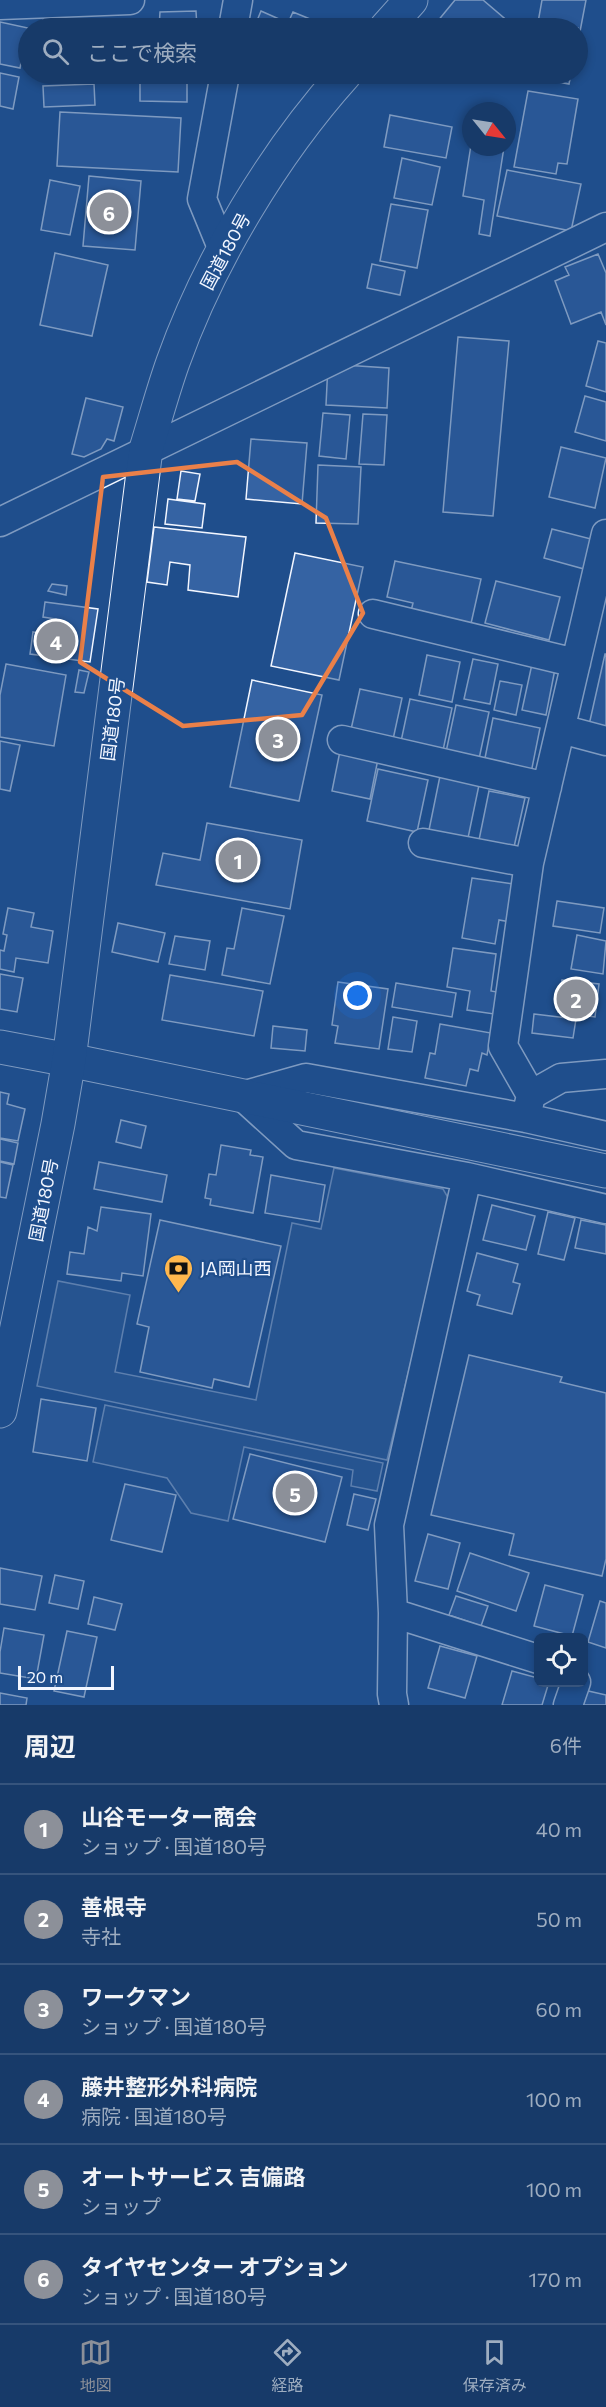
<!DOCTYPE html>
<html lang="ja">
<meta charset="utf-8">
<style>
:root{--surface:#173a69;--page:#244571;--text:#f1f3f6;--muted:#9eadc0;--line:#36547d;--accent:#8c9099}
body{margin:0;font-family:Commissioner,"Noto Sans JP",sans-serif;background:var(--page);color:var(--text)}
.controls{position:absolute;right:18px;bottom:18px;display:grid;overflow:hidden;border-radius:9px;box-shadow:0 3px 9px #0003}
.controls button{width:54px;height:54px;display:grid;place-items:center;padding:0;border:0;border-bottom:2px solid var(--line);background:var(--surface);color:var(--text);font:30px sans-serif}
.compass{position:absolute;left:462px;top:102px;width:54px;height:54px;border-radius:50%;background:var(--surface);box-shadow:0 3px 9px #0003;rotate:120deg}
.scale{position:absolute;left:18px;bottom:15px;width:96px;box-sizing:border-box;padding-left:6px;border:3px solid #f2f6ff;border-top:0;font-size:16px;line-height:21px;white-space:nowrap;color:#f2f6ff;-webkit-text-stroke:4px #1f4e8c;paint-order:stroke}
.you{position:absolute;left:358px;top:996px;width:21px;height:21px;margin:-15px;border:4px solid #fff;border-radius:50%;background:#1a73e8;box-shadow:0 0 0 9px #1a73e833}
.badge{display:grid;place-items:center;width:39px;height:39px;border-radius:50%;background:var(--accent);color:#fff;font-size:20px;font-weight:700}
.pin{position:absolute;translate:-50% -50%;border:3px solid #fff;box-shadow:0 2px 6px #0006}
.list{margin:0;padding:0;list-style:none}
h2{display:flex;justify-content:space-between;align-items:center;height:78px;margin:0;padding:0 24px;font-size:26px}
h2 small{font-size:20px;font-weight:400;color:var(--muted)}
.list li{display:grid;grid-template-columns:39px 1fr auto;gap:18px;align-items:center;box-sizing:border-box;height:90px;padding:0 24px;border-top:2px solid var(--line)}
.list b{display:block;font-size:22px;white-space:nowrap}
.list p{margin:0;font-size:20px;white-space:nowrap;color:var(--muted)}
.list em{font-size:20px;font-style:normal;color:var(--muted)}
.icon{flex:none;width:33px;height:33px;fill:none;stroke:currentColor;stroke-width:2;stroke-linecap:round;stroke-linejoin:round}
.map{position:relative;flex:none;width:606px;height:1705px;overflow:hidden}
.search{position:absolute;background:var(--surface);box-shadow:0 3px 9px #0003;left:18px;right:18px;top:18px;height:66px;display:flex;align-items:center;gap:15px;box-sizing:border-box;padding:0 21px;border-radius:33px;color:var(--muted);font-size:22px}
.sheet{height:618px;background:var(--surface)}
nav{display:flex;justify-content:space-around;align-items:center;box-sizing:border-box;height:84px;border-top:2px solid var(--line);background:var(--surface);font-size:16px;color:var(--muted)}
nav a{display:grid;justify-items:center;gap:3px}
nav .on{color:var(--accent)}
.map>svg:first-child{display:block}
.parking{fill:#305b95;stroke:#a8bbd7;stroke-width:1.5}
.building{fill:#3563a3;stroke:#f2f6ff;stroke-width:1.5}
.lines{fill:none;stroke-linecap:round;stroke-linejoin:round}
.minor-casing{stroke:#f2f6ff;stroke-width:31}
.tertiary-casing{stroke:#f2f6ff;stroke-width:35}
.secondary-casing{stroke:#f2f6ff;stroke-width:35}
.trunk-casing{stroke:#f2f6ff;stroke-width:35}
.minor{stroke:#1f4e8c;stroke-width:28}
.tertiary{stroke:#1f4e8c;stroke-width:33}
.secondary{stroke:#1f4e8c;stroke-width:33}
.trunk{stroke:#1f4e8c;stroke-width:33}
.marked{fill:none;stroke:#ea8049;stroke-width:4.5;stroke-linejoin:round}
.labels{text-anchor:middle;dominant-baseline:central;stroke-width:4.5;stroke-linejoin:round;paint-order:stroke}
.street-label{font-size:18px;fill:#f2f6ff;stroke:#1f4e8c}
.poi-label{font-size:18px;fill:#f2f6ff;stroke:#1f4e8c;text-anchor:start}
</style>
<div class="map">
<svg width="606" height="1705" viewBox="0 0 606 1705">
<rect width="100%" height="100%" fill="#1f4e8c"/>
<path class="parking" d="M334,1168L443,1189L450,1201L387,1460L37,1386L58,1281L130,1295L115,1372L256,1400L292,1223L321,1229Z
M105,1405L383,1463L377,1491L351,1486L353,1470L244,1447L228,1521L191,1513L167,1478L93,1462Z"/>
<path class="building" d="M455,0H483L516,28H432Z
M542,0H586L578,42V28H537Z
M196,11L197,28H159L160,12Z
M261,11L288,23L293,12L332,28H254Z
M83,19V28H43V20Z
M0,22L28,28L20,68L0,64Z
M0,73L19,77L13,109L0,106Z
M43,74H95V80H43Z
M140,74H187V102L140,101Z
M470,74H485L479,81Z
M528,74H571L569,84L527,76Z
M94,84L95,105L44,107L43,86Z
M528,91L578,99L567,164L558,163L556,174L514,167Z
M60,112L181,118L178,172L57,166Z
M390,115L452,127L446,158L384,147Z
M471,145V147H504L490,236L479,234L484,200L463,196Z
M402,158L440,167L432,205L394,198Z
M507,170L581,184L571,231L497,216Z
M89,176L141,181L135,250L83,246Z
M50,180L80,186L70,235L41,230Z
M391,204L428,210L417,268L380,261Z
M55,253L108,265L92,336L40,325Z
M598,254L606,273V325L601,312L571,324L555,281L569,275L565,267Z
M372,264L405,271L400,295L367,288Z
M458,337L509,341L493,516L443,512Z
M598,341L606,343V392L586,386Z
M328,364L389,368L387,408L326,405Z
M585,396L606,402V441L575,432Z
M86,398L123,407L114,441L107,439L101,449L84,457L72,454Z
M323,413L350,415L346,459L319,456Z
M363,414L387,415L384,465L359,464Z
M251,439L307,443L302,504L246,499Z
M561,447L606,458L595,508L549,497Z
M318,465L361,467L358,524L316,523Z
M181,471L200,474L195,501L177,499Z
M168,499L205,504L202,528L165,524Z
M154,527L246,537L238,597L188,590L190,565L170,562L167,585L147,582Z
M552,529L591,539L584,569L544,558Z
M295,553L363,567L339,680L271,666Z
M395,561L481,579L470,628L410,615L413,603L387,597Z
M496,581L560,597L549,640L485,623Z
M52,584L67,586L66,595L48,591Z
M45,602L98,609L90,662L30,654L33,632L53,636L56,619L43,617Z
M605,654H606V729L589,725Z
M427,655L460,662L452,702L419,695Z
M473,659L498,664L490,704L464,699Z
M6,664L66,675L54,746L0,737V695Z
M532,664L555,669L546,715L522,710Z
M79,670L89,672L84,693L75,692Z
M252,680L322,695L299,801L230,787Z
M500,681L522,685L516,715L494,710Z
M360,689L402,698L392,744L350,734Z
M410,699L452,708L442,755L400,746Z
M456,705L489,712L479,759L446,752Z
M493,718L540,728L531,773L484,763Z
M0,741L20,745L10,791L0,789Z
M341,746L379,754L370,799L332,791Z
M378,769L428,780L417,832L367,821Z
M440,776L479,785L468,838L429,830Z
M489,791L525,798L514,847L479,840Z
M207,823L302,840L290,909L156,885L163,853L200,860Z
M472,878L521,885L515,923L499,920L495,944L462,938Z
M557,901L604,908L600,933L553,926Z
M8,908L34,913L31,927L53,931L48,963L16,958L14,972L0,969V950L4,951L7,935L3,934Z
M242,908L284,916L270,984L222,975L227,948L234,949Z
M118,923L165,933L158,962L112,952Z
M577,935L606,941L603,974L571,969Z
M175,936L210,941L205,970L169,964Z
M453,948L496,954L491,991L497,992L494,1014L467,1010L470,991L447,987Z
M0,974L23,978L17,1012L0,1009Z
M170,975L263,991L254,1036L162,1020Z
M562,980L599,984L595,1017L558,1012Z
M338,982L388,989L379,1049L335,1043L338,1026L332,1025Z
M396,983L456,993L452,1017L392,1007Z
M534,1014L576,1019L573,1038L532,1033Z
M393,1017L417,1021L412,1052L388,1049Z
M440,1024L491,1033L487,1055L482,1053L478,1071L470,1069L466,1086L425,1078L430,1053L435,1054Z
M273,1026L307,1030L305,1051L271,1048Z
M0,1092L9,1094L7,1104L25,1109L18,1141L0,1138Z
M121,1120L146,1126L141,1148L116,1142Z
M0,1139L18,1143L14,1164L0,1161Z
M221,1145L251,1150L250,1155L263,1157L253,1213L210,1205L211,1199L205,1198L209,1174L216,1175Z
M0,1162L13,1165L6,1198L0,1197Z
M99,1162L167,1175L162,1202L94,1189Z
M271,1175L325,1185L319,1222L265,1213Z
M492,1205L535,1216L526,1250L483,1240Z
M101,1207L151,1214L143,1276L122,1273L121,1281L67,1274L70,1252L84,1254L88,1227L97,1231Z
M548,1212L575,1218L564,1260L538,1254Z
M160,1220L281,1246L249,1387L214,1379L212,1388L140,1372L149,1327L137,1324Z
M581,1220L606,1225V1254L575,1248Z
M477,1253L518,1264L513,1282L520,1284L512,1314L477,1305L480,1295L467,1291Z
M469,1355L562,1377L560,1382L606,1393V1559L602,1576L509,1555L514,1534L431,1515Z
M41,1399L96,1408L87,1461L33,1452Z
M250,1454L342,1477L325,1542L233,1519Z
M125,1484L176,1495L162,1552L111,1540Z
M354,1494L376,1499L368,1530L347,1525Z
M428,1534L460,1543L448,1589L415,1581Z
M470,1553L529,1573L516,1611L457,1591Z
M0,1568L42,1576L35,1610L0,1604Z
M55,1575L84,1581L78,1609L49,1603Z
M545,1585L583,1595L572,1636L534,1626Z
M456,1596L488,1606L481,1626L449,1615Z
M94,1597L122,1604L115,1630L88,1624Z
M600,1601L606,1603V1648L588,1642Z
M4,1628L44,1635L36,1679L0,1673V1652Z
M67,1631L97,1637L84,1697L54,1691Z
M440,1646L477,1656L465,1698L428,1688Z
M512,1671L538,1678V1682H549L542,1705H502Z
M584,1690L606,1695V1705H581Z
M0,1693L27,1698L26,1705H0Z"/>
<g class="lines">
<defs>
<path id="minor" d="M0,5L130,0
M233,28L238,0
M223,250L202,199L225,74
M0,522L606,227
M373,614L576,663
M561,729L606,741
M342,740L547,787
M423,843L529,863
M531,1095L561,1078L606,1074
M242,1096L296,1145L467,1177L606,1209
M242,1096L306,1078L526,1118L606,1136
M526,1118L531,1095L503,1046L529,863L606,534
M393,1613L538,1659
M394,1705L392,1694L393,1613L389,1525L467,1177
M568,1705L576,1682"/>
<path id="tertiary" d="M69,1060L606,1171"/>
<path id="secondary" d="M0,1047L69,1060"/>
<path id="trunk" d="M386,28L411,0
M0,1411L58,1124L69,1060L146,449C155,420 163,390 173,362C209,261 274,153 345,74"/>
</defs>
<use href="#minor" class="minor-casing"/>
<use href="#tertiary" class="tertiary-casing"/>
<use href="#secondary" class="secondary-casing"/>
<use href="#trunk" class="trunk-casing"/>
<use href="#minor" class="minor"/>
<use href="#tertiary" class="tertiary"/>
<use href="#secondary" class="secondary"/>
<use href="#trunk" class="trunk"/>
</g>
<path d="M0 0H606V1705H0ZM237,462L326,518L363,613L302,715L183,726L80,662L103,477Z" fill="#1f4e8c" fill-opacity=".55" fill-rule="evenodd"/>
<path class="marked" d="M237,462L326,518L363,613L302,715L183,726L80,662L103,477Z"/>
<defs>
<symbol id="bank-pin" viewBox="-11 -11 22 30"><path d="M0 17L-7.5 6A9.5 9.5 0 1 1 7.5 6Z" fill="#ffb74d" stroke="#1f4e8c"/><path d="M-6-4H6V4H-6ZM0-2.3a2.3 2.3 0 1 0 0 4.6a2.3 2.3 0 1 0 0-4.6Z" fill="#111"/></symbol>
</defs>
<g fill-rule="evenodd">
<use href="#bank-pin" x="162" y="1252" width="33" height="45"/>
</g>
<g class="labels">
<g class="street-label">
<text transform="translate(225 251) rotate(-62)">国道180号</text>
<text transform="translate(112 719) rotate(-83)">国道180号</text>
<text transform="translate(43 1200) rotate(-79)">国道180号</text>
</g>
<g class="poi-label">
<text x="200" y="1268">JA岡山西</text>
</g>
</g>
</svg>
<div class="controls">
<button><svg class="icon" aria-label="locate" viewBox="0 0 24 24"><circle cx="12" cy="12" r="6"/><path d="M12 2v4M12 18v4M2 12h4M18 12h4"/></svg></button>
</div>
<svg class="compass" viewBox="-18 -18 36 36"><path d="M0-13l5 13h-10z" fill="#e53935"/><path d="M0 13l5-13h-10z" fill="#9eadc0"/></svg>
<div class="scale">20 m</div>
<div class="you"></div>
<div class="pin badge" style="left:238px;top:860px">1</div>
<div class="pin badge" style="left:576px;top:999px">2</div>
<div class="pin badge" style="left:278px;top:739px">3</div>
<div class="pin badge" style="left:56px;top:641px">4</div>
<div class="pin badge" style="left:295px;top:1493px">5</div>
<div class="pin badge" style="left:109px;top:212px">6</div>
<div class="search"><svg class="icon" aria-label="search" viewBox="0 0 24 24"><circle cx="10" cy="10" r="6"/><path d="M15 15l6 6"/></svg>ここで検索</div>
</div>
<section class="sheet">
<h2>周辺<small>6件</small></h2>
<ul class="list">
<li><span class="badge">1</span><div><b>山谷モーター商会</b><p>ショップ · 国道180号</p></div><em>40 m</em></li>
<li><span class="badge">2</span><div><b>善根寺</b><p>寺社</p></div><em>50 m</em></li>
<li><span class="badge">3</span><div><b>ワークマン</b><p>ショップ · 国道180号</p></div><em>60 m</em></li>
<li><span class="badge">4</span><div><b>藤井整形外科病院</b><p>病院 · 国道180号</p></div><em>100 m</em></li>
<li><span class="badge">5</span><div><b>オートサービス 吉備路</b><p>ショップ</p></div><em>100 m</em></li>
<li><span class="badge">6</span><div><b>タイヤセンター オプション</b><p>ショップ · 国道180号</p></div><em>170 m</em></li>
</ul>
</section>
<nav>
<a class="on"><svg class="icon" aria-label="map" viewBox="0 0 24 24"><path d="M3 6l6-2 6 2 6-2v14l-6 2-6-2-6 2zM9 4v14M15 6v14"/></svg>地図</a>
<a><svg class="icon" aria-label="directions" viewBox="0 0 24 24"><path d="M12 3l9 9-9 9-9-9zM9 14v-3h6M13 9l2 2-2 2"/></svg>経路</a>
<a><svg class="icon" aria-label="saved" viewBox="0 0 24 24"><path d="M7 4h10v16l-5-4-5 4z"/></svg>保存済み</a>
</nav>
